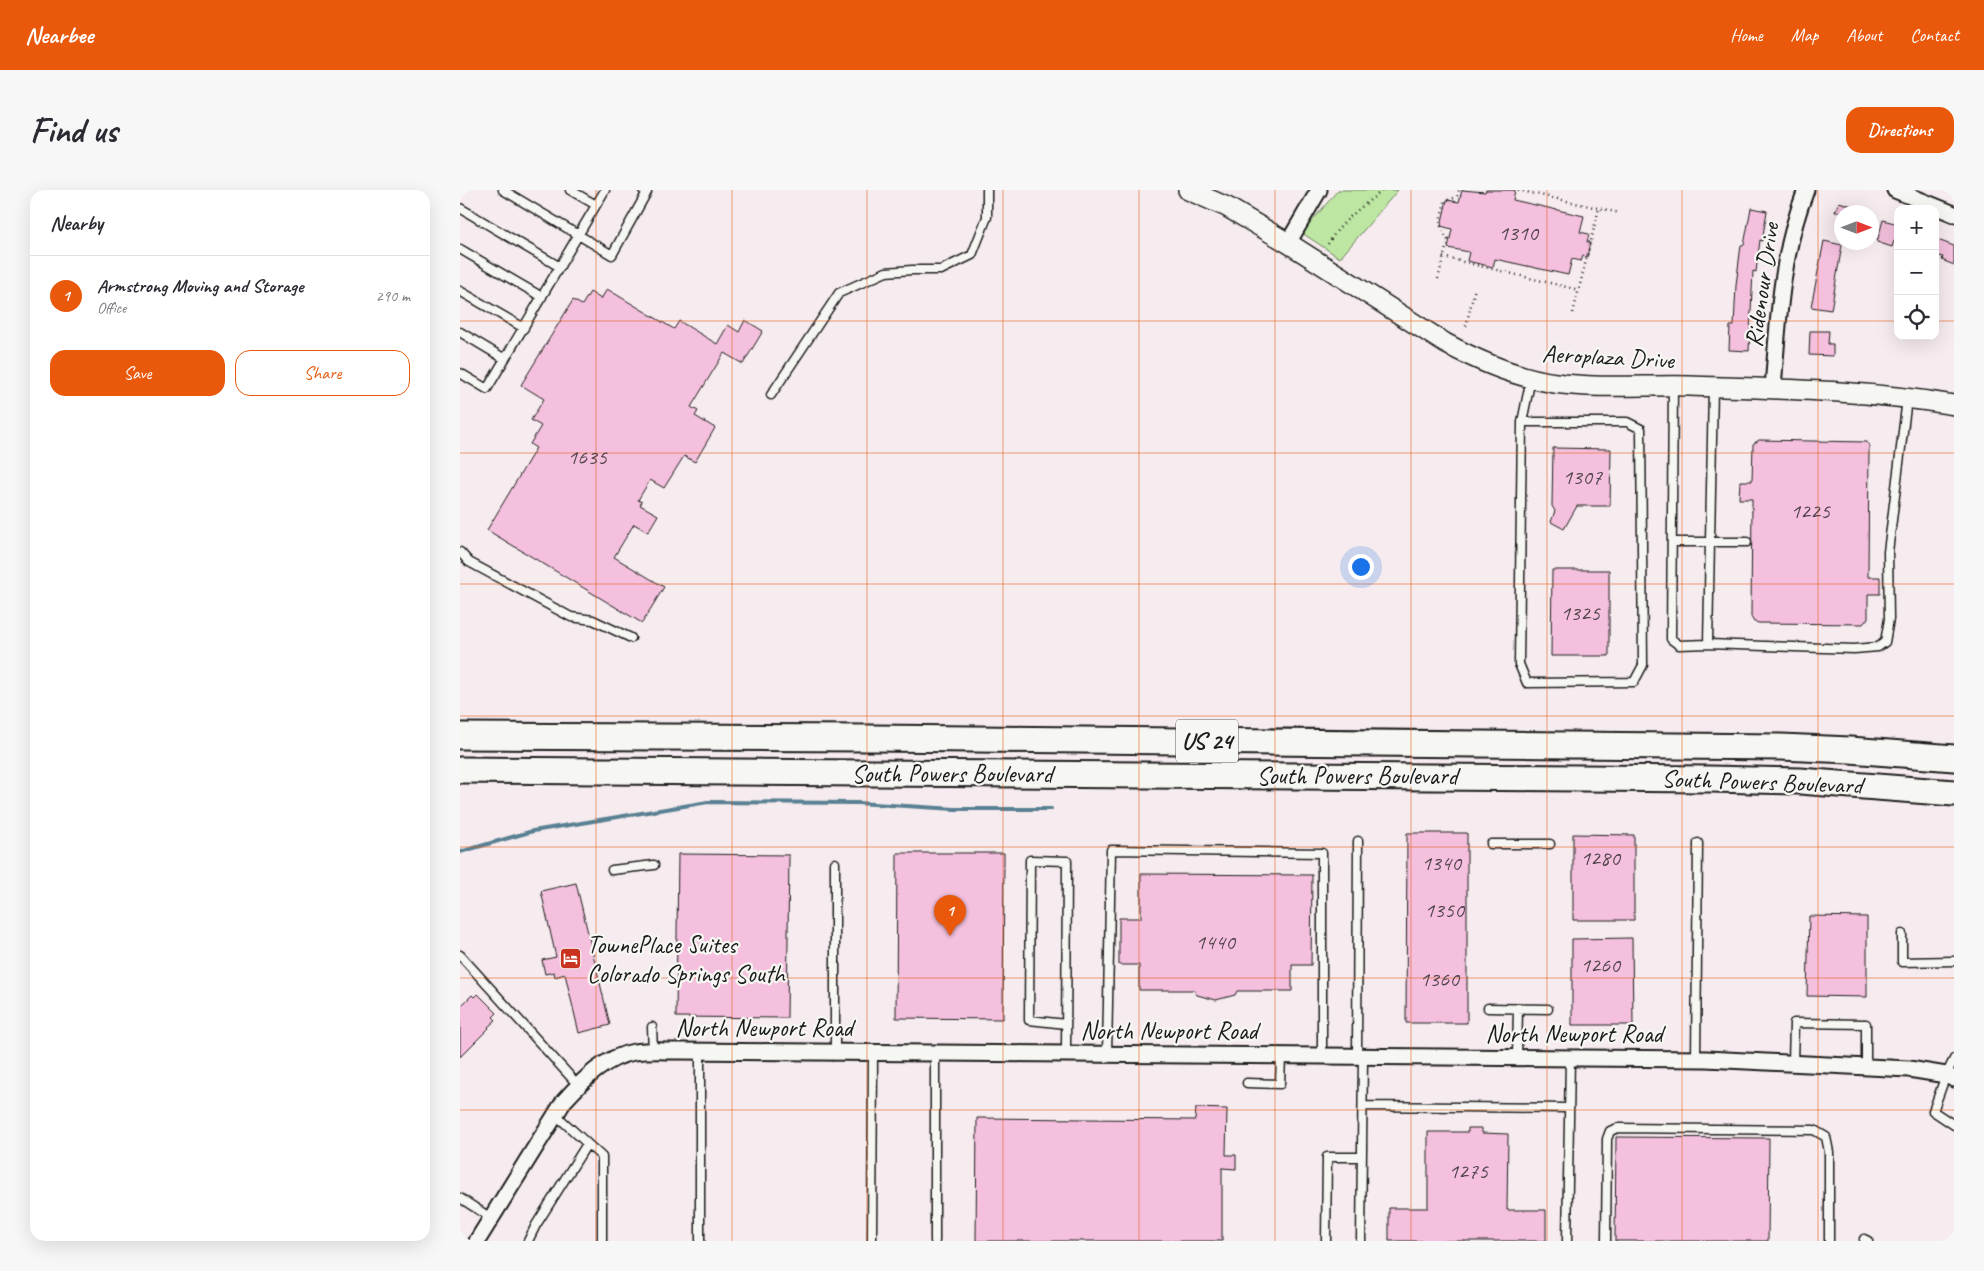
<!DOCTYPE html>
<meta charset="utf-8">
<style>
:root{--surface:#fff;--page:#f7f7f7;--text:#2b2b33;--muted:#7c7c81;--line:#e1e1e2;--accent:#ea580c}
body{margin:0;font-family:Caveat,sans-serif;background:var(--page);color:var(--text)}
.controls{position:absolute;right:15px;top:15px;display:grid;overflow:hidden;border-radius:10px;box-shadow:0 5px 20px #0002}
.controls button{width:45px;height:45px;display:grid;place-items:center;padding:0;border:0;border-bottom:1px solid var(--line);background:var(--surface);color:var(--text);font:25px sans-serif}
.compass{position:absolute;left:1374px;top:15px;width:45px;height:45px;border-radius:50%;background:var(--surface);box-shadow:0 5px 20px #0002;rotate:90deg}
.you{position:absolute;left:900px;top:376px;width:18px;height:18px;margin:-12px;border:4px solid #fff;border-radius:50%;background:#1a73e8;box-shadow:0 0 0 8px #1a73e833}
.badge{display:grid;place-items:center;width:32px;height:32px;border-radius:50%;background:var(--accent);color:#fff;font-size:16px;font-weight:700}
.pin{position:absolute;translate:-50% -41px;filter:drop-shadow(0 1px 2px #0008)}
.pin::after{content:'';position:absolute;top:26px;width:18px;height:15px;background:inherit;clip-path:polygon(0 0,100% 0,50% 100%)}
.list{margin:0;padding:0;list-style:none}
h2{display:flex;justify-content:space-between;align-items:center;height:65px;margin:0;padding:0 20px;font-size:21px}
h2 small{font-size:16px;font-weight:400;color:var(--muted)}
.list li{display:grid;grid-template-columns:32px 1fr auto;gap:15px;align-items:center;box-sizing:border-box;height:80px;padding:0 20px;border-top:1px solid var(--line)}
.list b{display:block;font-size:19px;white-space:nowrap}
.list p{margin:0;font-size:16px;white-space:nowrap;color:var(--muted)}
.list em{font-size:16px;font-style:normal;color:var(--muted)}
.actions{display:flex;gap:10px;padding:15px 20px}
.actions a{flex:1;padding:11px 0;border:1px solid var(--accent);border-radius:15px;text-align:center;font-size:18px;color:var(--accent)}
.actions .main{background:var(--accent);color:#fff}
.icon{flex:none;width:28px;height:28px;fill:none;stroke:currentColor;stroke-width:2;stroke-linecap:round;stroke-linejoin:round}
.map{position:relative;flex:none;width:1494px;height:1051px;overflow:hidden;border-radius:15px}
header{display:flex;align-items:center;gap:30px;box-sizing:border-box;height:70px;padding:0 25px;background:var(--accent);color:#fff}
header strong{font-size:24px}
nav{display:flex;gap:28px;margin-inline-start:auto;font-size:18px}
.intro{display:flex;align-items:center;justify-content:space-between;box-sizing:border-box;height:120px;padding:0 30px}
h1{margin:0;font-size:35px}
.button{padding:12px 22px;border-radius:15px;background:var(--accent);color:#fff;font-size:18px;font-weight:700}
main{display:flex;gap:30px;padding:0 30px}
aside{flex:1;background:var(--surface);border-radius:15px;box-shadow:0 5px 20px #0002}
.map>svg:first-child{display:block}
.green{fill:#bde6a2;stroke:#6c815f}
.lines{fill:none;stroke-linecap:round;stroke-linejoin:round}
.stream{stroke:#588092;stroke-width:4}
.building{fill:#f4c0dd;stroke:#1c1c1c}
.service-casing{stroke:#1c1c1c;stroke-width:11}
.minor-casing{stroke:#1c1c1c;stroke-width:19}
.tertiary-casing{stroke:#1c1c1c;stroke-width:22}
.trunk-casing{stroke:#1c1c1c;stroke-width:29}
.path{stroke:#1c1c1c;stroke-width:2.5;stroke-dasharray:1 4;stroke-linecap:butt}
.service{stroke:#f6f6f2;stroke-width:8}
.minor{stroke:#f6f6f2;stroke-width:15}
.tertiary{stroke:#f6f6f2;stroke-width:19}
.trunk{stroke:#f6f6f2;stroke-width:25}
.grid{fill:none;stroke:#e8590c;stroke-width:1;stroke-opacity:0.55}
.labels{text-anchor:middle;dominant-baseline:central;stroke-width:4.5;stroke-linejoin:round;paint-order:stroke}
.number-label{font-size:22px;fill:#52454c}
.shield{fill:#f6f6f2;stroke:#5d5d5c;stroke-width:1}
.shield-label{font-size:24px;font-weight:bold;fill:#1c1c1c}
.street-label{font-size:25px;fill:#1c1c1c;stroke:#f6f6f2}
.poi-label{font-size:25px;fill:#1c1c1c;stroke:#f6f6f2;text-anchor:start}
</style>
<header>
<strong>Nearbee</strong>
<nav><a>Home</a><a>Map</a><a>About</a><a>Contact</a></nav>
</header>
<div class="intro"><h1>Find us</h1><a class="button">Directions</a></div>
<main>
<aside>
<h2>Nearby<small></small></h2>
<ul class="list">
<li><span class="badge">1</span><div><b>Armstrong Moving and Storage</b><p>Office</p></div><em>290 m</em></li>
</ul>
<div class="actions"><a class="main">Save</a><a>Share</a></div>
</aside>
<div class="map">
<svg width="1494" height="1051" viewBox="0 0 1494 1051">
<rect width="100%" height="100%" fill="#f6ebee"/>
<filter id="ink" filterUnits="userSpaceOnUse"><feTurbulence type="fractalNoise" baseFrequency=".02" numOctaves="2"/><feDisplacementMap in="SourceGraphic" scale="10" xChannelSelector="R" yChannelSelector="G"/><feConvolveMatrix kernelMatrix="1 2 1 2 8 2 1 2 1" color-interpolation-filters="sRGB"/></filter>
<g filter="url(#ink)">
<path class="green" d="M878,0H938L880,68L842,43Z"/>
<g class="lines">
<path class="stream" d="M0,662L73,641L248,612L397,613L495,619H591"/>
</g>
<path class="building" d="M1002,0L1025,2L1026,0H1055L1053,10L1124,26L1120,42L1129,44L1127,52H1130L1127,67L1123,66L1121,71L1112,69L1108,85L1035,69L1033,77L1007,71L1009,62L988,58L992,39L981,36L987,10L999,12Z
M1379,12L1406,20V22H1375Z
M1291,18L1307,21L1302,51L1300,50L1296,82L1293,81L1289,161L1269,160L1270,136H1274L1276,95L1281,55H1284Z
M1423,30L1438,34V52L1434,51L1432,57L1417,52Z
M1475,49L1494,56V75L1482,70L1483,67L1475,65Z
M1364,51L1382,55L1371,120L1351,117Z
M147,99L214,139L219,131L257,154L268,135L279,142L285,130L303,141L283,174L264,163L231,217L238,221L235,226L255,238L235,272L224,266L204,298L190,290L178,310L182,312L180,315L198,325L188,342L174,334L154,367L204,397L182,433L27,340L76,258L70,254L81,236L71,230L84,209L61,195L113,110L122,115L130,102L141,109Z
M1350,141H1369L1368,154H1373V166L1349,165Z
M1299,250L1407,252L1409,255L1408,387H1420V404H1408V428L1403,434L1299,433L1294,432L1291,427L1292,309H1279L1280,291H1292L1293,254Z
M1093,258L1151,259L1150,316H1117L1104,339L1091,332L1095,321L1092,316Z
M1092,380H1149V466H1091Z
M947,643H1007V833H946Z
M1113,644L1174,645V730H1113Z
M437,663H544L543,829L436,828Z
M218,664L329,665L327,828L216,827Z
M681,684L852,685L851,775H832V801H777L775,805L756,810L737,805L734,800H679V775H659V728H681Z
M116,693L150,835L119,843L105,784L95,787L94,782L85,784L82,770L96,767L81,701Z
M1349,726L1407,727V807L1347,806Z
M1172,748L1173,835H1112V749Z
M18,804L37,823L33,827L36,830L28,837L29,838L0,867V817L12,805L14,807Z
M736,918L767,919L766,965H776V979L762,978V1051H516L517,928L735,930Z
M1008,938H1022V943L1048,944L1047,1020H1086V1051H929V1018H968V942H1008Z
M1156,947L1309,948L1308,1051H1155Z"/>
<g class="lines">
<defs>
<path id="service" d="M43,0L152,65L187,2L183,0
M110,0L136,15
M0,18L100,77
M0,59L82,107
M0,101L64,138
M0,142L45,169
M0,183L27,199L145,0
M1213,196L1211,449L1219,455L1248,454L1253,197
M311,205L379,103L426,82L452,80H481L512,65L527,27V0
M1062,232H1167L1181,239L1183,475L1174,492L1067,493L1059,474L1062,232L1071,188
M1212,352H1287
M0,362L9,372L111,427L133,430L171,448
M1248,454L1394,459L1418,457L1425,452L1429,429L1428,362L1447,209
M1031,654H1090
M152,680L194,675
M1442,744V772L1494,771
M0,765L118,895
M1028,818L1088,819
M192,837L193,861
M240,861V1051
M375,862V673
M606,864L607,671L570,670L569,830L606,834
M647,864L651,660L862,663V866
M897,866L898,651
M1057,868L1058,818
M1236,869L1238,653
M1494,869L1486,885L1473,921L1494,935
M1333,873L1334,833L1406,834V876
M787,893L820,894L821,866
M903,916L1109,918
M96,925L142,967V1051
M0,1008L31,1028
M1404,1049L1408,1051
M68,1051L76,1035L127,954
M412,1051L413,863
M475,1051V863
M866,1051L867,967H902
M901,1051L903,866
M1107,1051L1110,868
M1146,1051L1147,949L1150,941L1158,938L1354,940L1366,947L1369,962V1051"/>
<path id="minor" d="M1435,0L1494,24
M828,53L859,0
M1313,199C1318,131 1321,64 1346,0
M17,1051L104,911C123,890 145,867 174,862C189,860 204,861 218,861L1246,869L1449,879L1486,885L1494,889"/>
<path id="tertiary" d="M728,0L767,17L828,53L985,153C1020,172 1055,187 1095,193C1140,199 1185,195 1230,196C1319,199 1407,200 1494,215"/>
<path id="trunk" d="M0,546L413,548L1321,557L1390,560L1494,568
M0,580L1250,589L1340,591L1494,603"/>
</defs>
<use href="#service" class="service-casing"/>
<use href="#minor" class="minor-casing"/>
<use href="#tertiary" class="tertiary-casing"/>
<use href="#trunk" class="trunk-casing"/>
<path class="path" d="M1058,0L1160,23
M868,54C881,31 903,16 923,0
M983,67L1119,100
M978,89L988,50C976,33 981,30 985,11L997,7L999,0
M1113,123L1139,18
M1006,136L1015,98"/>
<use href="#service" class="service"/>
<use href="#minor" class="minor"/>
<use href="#tertiary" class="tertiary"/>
<use href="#trunk" class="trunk"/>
</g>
</g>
<path class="grid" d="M136,0V1051M272,0V1051M407,0V1051M543,0V1051M679,0V1051M815,0V1051M951,0V1051M1087,0V1051M1222,0V1051M1358,0V1051M0,131H1438M1475,131H1494M0,263H1494M0,394H1494M0,526H1494M0,657H1494M0,788H1494M0,920H1494"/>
<defs>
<symbol id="hotel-square" viewBox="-11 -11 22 22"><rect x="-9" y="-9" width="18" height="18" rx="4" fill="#c8321e" stroke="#f6f6f2"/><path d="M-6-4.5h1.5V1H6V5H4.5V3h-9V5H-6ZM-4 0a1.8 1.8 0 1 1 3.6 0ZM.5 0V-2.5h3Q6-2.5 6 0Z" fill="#fff"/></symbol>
</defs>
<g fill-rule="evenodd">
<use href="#hotel-square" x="98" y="756" width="25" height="25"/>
</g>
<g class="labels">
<g class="number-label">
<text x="1058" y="43">1310</text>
<text x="127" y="267">1635</text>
<text x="1122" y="287">1307</text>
<text x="1350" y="321">1225</text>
<text x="1120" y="423">1325</text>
<text x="1140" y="668">1280</text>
<text x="981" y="673">1340</text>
<text x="984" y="720">1350</text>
<text x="755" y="752">1440</text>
<text x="1140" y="775">1260</text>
<text x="979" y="789">1360</text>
<text x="1008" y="981">1275</text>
</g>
<rect class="shield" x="716" y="529.5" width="62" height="43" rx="4"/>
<g class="shield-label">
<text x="747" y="551">US 24</text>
</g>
<g class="street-label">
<text transform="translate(1302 95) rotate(-82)">Ridenour Drive</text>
<text transform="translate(1148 167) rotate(3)">Aeroplaza Drive</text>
<text x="492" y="584">South Powers Boulevard</text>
<text x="897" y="586">South Powers Boulevard</text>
<text transform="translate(1302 592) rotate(2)">South Powers Boulevard</text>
<text x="304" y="838">North Newport Road</text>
<text x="709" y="841">North Newport Road</text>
<text x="1114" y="844">North Newport Road</text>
</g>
<g class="poi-label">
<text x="127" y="755">TownePlace Suites<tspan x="127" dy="29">Colorado Springs South</tspan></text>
</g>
</g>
</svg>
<div class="controls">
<button>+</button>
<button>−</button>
<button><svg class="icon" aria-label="locate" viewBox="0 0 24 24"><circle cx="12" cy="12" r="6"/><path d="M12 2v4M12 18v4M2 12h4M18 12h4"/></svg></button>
</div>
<svg class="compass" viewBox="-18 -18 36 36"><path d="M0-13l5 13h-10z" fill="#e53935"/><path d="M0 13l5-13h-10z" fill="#7c7c81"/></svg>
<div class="you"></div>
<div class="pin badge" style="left:490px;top:746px">1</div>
</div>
</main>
